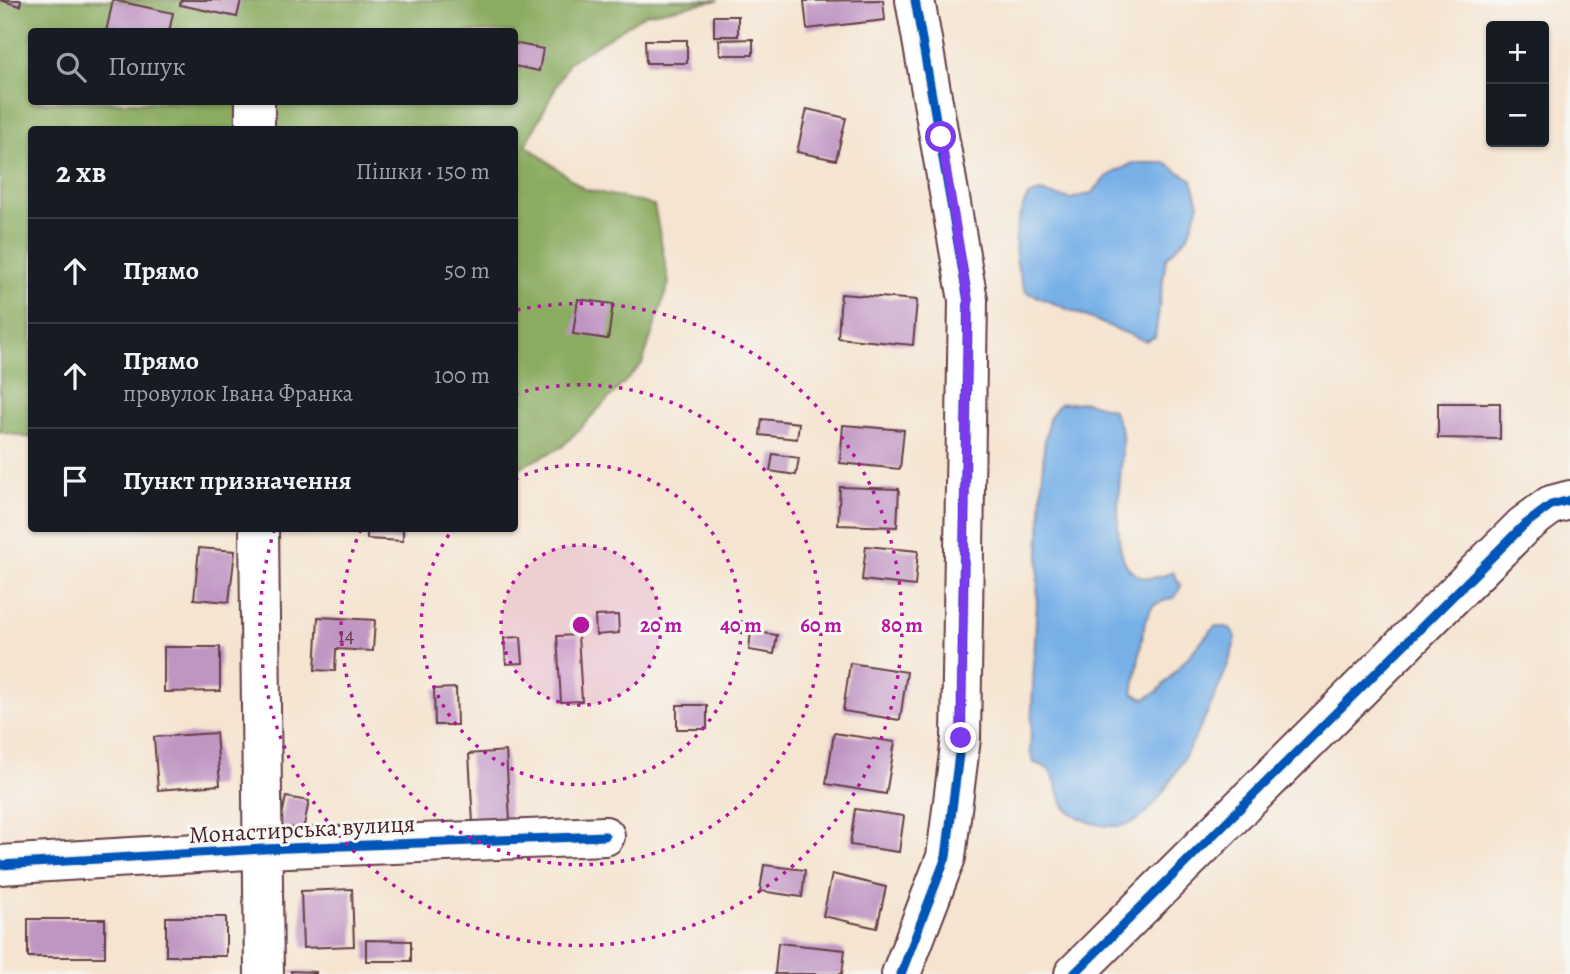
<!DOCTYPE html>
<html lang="uk">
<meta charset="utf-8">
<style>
:root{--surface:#171b24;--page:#242831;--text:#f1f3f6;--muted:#9ea1a6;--line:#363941}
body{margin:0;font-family:Alegreya,serif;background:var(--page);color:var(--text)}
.controls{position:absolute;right:21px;top:21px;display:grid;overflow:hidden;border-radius:7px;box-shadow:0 2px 5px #0004}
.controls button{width:63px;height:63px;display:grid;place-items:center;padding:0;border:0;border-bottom:2px solid var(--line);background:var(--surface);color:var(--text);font:35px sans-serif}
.stop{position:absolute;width:21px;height:21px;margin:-16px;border:5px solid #7c3aed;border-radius:50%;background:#fff}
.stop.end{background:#7c3aed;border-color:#fff;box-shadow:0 2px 7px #0008}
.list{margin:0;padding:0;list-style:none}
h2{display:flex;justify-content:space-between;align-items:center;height:91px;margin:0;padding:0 28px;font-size:30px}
h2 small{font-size:23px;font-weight:400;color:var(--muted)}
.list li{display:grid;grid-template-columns:46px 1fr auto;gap:21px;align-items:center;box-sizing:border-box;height:105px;padding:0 28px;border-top:2px solid var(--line)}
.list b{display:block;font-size:26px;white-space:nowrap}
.list p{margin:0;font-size:23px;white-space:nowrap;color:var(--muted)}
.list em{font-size:23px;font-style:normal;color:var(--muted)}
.icon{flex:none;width:38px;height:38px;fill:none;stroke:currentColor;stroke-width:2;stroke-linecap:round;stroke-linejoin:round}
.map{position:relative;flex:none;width:1570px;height:974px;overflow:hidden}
.search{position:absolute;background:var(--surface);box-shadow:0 2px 5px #0004;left:28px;top:28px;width:490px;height:77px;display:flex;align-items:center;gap:18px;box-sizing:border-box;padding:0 24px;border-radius:7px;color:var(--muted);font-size:26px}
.panel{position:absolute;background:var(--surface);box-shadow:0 2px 5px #0004;left:28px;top:126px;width:490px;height:406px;border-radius:7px}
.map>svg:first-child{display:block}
.forest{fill:#8aab60;stroke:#6a6546;stroke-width:2;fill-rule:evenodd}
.water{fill:#77b0e7;stroke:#606889;stroke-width:2}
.building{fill:#c095c2}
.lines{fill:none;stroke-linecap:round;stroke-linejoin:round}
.minor-casing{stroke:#643d44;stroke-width:42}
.minor{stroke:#fff;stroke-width:38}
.cycleway-casing{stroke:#f6f6f2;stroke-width:13}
.cycleway{stroke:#0057b8;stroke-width:9}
.route{stroke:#7c3aed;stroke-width:9}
.ring{fill:none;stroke:#b5179e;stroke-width:3.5;stroke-dasharray:3.5 7}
.labels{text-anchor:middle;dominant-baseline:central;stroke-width:6;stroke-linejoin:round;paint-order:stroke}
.number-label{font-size:21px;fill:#683c51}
.street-label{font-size:24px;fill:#4a1f2b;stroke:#f6f6f2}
.centre{fill:#b5179e;stroke:#f6f6f2;stroke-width:3.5}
.ring-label{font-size:21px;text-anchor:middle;font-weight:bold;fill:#b5179e;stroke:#f6f6f2;stroke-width:6;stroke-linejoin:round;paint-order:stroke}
</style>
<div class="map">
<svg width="1570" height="974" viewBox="0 0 1570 974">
<rect width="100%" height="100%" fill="#f6f6f2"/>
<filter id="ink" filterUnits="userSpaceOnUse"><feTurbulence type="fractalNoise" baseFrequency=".0143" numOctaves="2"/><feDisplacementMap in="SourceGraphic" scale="14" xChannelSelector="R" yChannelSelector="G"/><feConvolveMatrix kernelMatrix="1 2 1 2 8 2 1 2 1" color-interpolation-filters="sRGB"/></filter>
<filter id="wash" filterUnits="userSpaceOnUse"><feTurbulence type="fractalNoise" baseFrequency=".00686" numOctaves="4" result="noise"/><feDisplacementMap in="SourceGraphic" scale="28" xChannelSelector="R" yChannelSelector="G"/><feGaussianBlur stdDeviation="1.57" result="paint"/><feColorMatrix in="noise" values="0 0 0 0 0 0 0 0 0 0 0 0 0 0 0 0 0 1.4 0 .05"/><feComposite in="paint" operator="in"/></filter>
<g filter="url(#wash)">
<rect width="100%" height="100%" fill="#f5e4d0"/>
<path class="forest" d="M0,0H719L646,14L569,62L526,145L584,189L654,205L669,283L642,364L562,447L515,470L514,130H32L31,438L0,432ZM32,32H514V102H32Z"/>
<path class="water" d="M1133,163H1165L1192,180L1199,204L1188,236L1166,258L1155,337L1145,341L1026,292C1012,261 1011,227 1028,196L1040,192L1071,199L1092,193L1107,176Z
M1085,402L1112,409C1115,416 1121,426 1122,434C1126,472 1091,608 1173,572L1181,586L1175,597L1153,605L1145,621L1133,693L1144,699L1158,691L1215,626L1230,628L1236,637C1227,679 1177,781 1147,812C1127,833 1095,828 1073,814C1051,801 1065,768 1034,763L1030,751L1044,447L1049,419L1059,404Z"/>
<g id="blocks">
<path class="building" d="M0,0H21L20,6Z
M113,0L173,13L169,32H106Z
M181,0H241L237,17L180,5Z
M883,0L885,20L807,29L804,1Z
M714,16H738V36H714Z
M753,39V55H720L719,40Z
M645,40H687V63H646Z
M514,43L543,49L539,71L514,66Z
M807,109L846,118L836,160L797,152Z
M841,294L917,300L913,345L838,338Z
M578,299L613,304L608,339L573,334Z
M1438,403H1500V439L1438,438Z
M762,419L799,423L797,439L760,435Z
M843,425L904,430L900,469L840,463Z
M773,454L799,458L796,475L770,471Z
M840,487L899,489L897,527L838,525Z
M367,528H403V541L367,539Z
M866,546L918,551L915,586L862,580Z
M199,548L235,551L229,602L194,599Z
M618,615L619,633L596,635L595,616Z
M318,617L375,620L373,651L336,649L335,671L315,670Z
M751,631L777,635L774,654L749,650Z
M578,635L582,701L561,702L557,636Z
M521,637L523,663L506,664L504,638Z
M164,647H220V691L164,692Z
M850,663L907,672L900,720L843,711Z
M456,688L457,725H435L434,689Z
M677,705H707V729H677Z
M216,733L220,785L158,790L154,737Z
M834,733L895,742L886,794L826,784Z
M506,751L510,821L473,823L469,754Z
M286,797L309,801L301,840L278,835Z
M855,809L904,816L899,852L850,845Z
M764,865L805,870L802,897L760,891Z
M832,874L886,887L877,928L823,916Z
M352,889L354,946L303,948L301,891Z
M166,917H226V956H166Z
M28,919H105V957H28Z
M366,940L411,941V961H366Z
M778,943L845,950L842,974H775Z
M291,971L316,972V974H291Z"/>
</g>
</g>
<g filter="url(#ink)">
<use href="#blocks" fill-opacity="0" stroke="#643d44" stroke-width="2"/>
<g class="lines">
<defs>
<path id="minor" d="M255,102V130
M259,528L264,974
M0,865L263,849L605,836
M901,974L946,857L961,738L968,300L915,0
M1074,974L1523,526L1551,505L1570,500"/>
</defs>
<use href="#minor" class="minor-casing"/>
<use href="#minor" class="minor"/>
<defs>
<path id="cycleway" d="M0,865L263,849L605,836
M901,974L946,857L961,738L968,300L915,0
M1074,974L1523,526L1551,505L1570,500"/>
</defs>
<use href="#cycleway" class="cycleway-casing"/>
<use href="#cycleway" class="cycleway"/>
</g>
</g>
<g class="lines" filter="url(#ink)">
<path class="route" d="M941,137L968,300L961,738"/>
</g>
<circle cx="581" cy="625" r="80" fill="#b5179e" fill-opacity=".12"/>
<g class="ring">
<circle cx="581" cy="625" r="80"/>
<path d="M515 479A160 160 0 1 1 453 529"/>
<path d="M515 394A240 240 0 1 1 361 529"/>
<path d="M517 310A321 321 0 1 1 274 531"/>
</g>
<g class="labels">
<g class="number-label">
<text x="346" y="635">14</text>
</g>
<g class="street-label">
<text transform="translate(302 829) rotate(-3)">Монастирська вулиця</text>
</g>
</g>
<circle cx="581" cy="625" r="10" class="centre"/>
<g class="ring-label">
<text x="661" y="632">20 m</text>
<text x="741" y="632">40 m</text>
<text x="821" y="632">60 m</text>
<text x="902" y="632">80 m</text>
</g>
</svg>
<div class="controls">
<button>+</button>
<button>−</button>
</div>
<div class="stop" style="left:941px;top:137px"></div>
<div class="stop end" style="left:961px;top:738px"></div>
<div class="search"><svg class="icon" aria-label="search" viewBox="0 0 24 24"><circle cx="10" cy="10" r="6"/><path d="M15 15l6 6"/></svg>Пошук</div>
<section class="panel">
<h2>2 хв<small>Пішки · 150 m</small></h2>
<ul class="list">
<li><svg class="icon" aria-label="ahead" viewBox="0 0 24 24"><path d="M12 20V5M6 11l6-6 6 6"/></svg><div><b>Прямо</b></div><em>50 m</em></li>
<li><svg class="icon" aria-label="ahead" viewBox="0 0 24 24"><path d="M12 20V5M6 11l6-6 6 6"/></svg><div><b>Прямо</b><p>провулок Івана Франка</p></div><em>100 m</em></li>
<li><svg class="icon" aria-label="arrive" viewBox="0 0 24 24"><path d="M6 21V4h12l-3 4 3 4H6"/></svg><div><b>Пункт призначення</b></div></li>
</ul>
</section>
</div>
